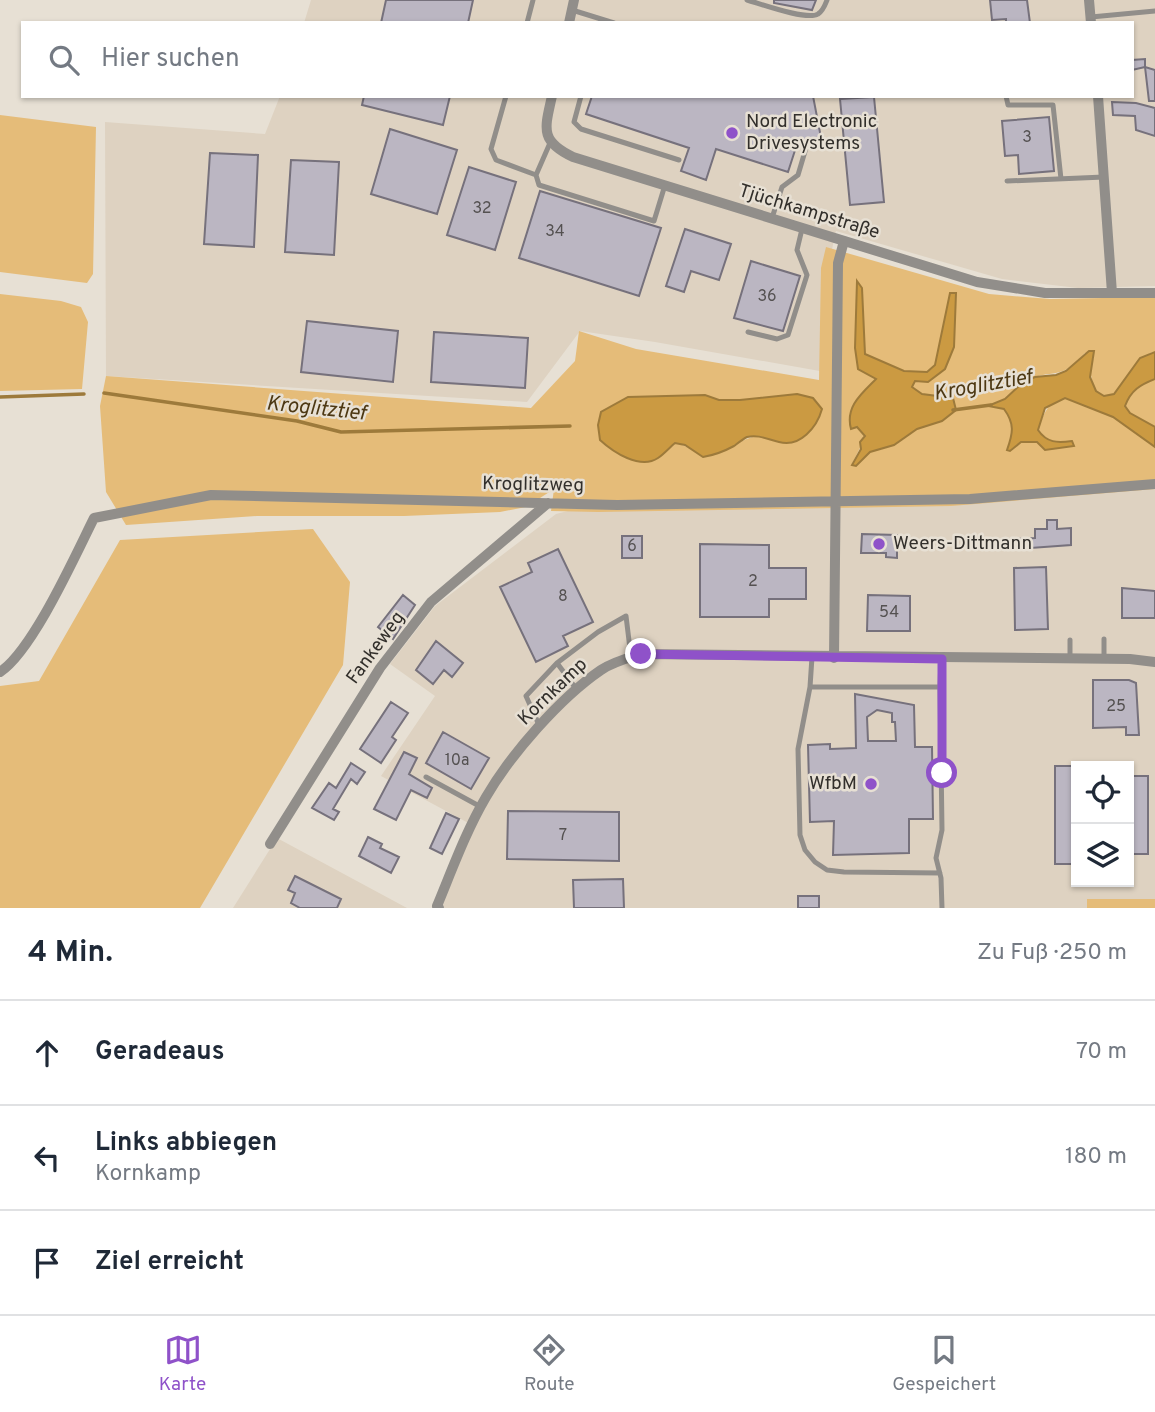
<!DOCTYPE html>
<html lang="de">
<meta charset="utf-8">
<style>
:root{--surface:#fff;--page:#f2f2f3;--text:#1f2937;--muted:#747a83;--line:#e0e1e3;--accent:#8f52c9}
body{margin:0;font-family:Overpass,sans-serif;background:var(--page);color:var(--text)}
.controls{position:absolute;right:21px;bottom:21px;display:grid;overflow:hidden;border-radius:0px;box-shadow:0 2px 5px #0004}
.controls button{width:63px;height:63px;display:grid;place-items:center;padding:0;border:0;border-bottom:2px solid var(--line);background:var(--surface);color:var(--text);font:35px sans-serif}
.stop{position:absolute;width:21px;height:21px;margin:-16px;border:5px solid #8f52c9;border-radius:50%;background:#fff}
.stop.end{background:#8f52c9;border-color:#fff;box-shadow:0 2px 7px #0008}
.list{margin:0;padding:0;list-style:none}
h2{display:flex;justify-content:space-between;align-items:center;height:91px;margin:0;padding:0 28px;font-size:30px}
h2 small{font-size:23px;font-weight:400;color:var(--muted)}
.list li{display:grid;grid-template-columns:46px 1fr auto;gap:21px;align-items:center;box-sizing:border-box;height:105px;padding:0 28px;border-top:2px solid var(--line)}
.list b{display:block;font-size:26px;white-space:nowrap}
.list p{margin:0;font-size:23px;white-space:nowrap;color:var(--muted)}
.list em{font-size:23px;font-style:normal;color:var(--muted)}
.icon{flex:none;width:38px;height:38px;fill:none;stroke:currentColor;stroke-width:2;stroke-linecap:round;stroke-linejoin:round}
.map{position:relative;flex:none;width:1155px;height:908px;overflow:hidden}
.search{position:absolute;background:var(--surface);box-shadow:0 2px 5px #0004;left:21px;right:21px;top:21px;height:77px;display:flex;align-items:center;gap:18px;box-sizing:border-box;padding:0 24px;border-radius:0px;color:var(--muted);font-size:26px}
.sheet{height:406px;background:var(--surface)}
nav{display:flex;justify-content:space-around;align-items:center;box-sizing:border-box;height:98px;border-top:2px solid var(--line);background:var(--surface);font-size:19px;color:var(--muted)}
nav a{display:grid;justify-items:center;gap:4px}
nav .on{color:var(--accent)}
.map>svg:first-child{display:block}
.built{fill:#ded2c1;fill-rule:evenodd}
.green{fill:#e5bc79;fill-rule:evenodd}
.water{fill:#cb9a42;stroke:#9d7a3b;stroke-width:2}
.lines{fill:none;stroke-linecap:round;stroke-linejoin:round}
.stream{stroke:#9d7a3b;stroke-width:3.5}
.building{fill:#bbb6c2;stroke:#76717c;stroke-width:2;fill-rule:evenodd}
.service{stroke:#918e8a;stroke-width:5}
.minor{stroke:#918e8a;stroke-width:10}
.route{stroke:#8f52c9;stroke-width:9}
.poi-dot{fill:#8f52c9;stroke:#e7e0d4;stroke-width:2.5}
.labels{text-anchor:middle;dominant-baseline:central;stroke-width:5;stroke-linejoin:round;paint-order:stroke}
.number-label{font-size:16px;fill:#545151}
.poi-label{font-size:19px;fill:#322f2b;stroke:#e7e0d4;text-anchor:start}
.street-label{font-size:19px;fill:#322f2b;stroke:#e7e0d4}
.water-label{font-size:21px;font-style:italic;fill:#4d3813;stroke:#e7e0d4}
</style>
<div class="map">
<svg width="1155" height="908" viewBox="0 0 1155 908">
<rect width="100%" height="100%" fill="#e7e0d4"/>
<path class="built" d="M311,0H1155V286L1078,288L1002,279L836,231L831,254V373L655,342L580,331L527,402L106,376L105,122L265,134L280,96H1132V23H304Z
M1155,484V908H439L472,825L381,776L435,696L390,664L435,606L556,514L580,508ZM1076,766H1129V882H1076Z
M277,838L407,908H233Z"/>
<path class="green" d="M0,115L96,127L93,274L87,283L0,272Z
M826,247L989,294L1050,299L1155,297V352L1150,353L1114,395L1104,396L1096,391C1091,378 1088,370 1094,357L1085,353C1059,383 1053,367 1026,381C1018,385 1013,394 1005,399C1000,402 994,404 989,406L1004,409C1015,424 1013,433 1007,450L1021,442H1037L1045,450L1071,441C1056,443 1047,443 1037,430C1045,414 1045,403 1065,398L1113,417L1155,447V489L951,506L598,512L551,511L554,489L526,507L500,512L404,516H257L126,525L106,492L100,406L106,376L531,408L575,361L579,331L636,349L819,380L821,268ZM862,288L865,355L904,371L927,372C938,362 941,356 954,347L945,369L928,382L915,381L912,387L922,394L953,398L942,421L917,429L894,445L870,452L852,464L866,436L857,427L861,394L876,379L858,369L855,348ZM797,394L822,409C816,433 803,435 782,443C756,434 754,434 731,447C726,450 722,453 716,454C697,456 691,446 675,443C670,447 664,454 658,458C640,470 613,452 600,440L705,395L719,400H740Z
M0,294L61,301L81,307L88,322L82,389L0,391Z
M1155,379V427L1130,413L1125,406C1131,390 1140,385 1155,379Z
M313,529L350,582L343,665L200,908H0V686L39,681L120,540Z
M1087,899H1155V908H1087Z"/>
<path class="water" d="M857,281L862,288L865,354L904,371L927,372L935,365L950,293H956L954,347L945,369L928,382L915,381L912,387L922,394L953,398L956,410L942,421L917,429L894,445L870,452L856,466L852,465L861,449L860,442L865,436L857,427L851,429C845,407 861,394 876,379L858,369L855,348Z
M1089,351H1094L1090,377L1096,391L1104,396L1114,394L1140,358L1155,352V379C1140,385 1131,390 1125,406L1130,413L1155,427V447L1113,417L1065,398L1045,408L1038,430C1047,443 1057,443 1072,441L1074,446L1045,450L1037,442H1021L1010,451L1007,450C1013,433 1015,424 1004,409L988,406L1005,399L1022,383L1035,377L1056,375L1066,371Z
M797,394L813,398L822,409C817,427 800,448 779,442C769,440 759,434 747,437C743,439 738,443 734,446C723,452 715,455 703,457L685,445L675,443C670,447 664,454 658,458C640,470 613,452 600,440L598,425L601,412L628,397L705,395L719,400H740Z"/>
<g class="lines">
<path class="stream" d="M104,393L297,421L341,432L570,426
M0,397L84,394
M953,410L991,405"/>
</g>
<path class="building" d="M386,0H473L468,23H381Z
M774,0H816L812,10L774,3Z
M990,0H1027L1030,23H1006V19L992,20Z
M1145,59V67L1155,70V101H1149L1145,67L1132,70V60Z
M364,96H450L443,125L362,105Z
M592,96H813L823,148L798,141L788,172L716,149L706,180L681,171L689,148L586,114Z
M874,97L884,202L850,205L840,99Z
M1112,102L1136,103L1155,108V136L1136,130L1135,116L1113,115Z
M1049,117L1054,171L1019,174L1018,155L1005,156L1002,121Z
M390,129L457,150L437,214L371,194Z
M210,153L258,155L254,247L204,244Z
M291,160L339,162L334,255L285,252Z
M469,167L516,182L495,250L447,235Z
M540,191L661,228L639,296L519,258Z
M685,229L731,244L719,280L691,271L684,292L666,286Z
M751,261L800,276L783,331L734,318Z
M307,321L398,331L393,382L301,372Z
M434,332L528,338L525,388L431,382Z
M1047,520H1057V529L1071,528V545L1017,549V539L1035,538V529H1047Z
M862,534L897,535V558L886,557V553H861Z
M622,536H642V558H622Z
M700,544L769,545V568H806V599H769V617H700Z
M558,549L593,622L563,636L568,646L536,662L500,587L532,572L528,563Z
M1046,567L1048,629L1015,630L1014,568Z
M1122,588L1155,591V618H1122Z
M403,595L415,605L393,639L378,627Z
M868,595L910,596V631H867Z
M436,641L463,663L452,677L444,670L433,684L416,670Z
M1093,680H1129L1136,683L1139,735H1126V727L1093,728Z
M855,694L914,705L915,747H932L933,819H909V853L833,855L834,821L810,822L808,745L830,744V749L856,748ZM877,710L892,713V722H895L896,741H868L867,717Z
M391,702L408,713L392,737L396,740L381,763L360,749Z
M443,732L489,758L471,789L426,763Z
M404,752L417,758L409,774L432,788L427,798L411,790L396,820L374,809Z
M351,763L365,772L357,784L351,779L333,809L339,812L334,820L312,808L329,783L336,788Z
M1055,766H1076V864H1055Z
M1129,776H1148V854H1129Z
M508,811L619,812V861L507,859Z
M446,813L459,819L442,854L430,848Z
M368,837L382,844L380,848L399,857L391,873L359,856Z
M295,876L341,899L337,908H300L291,903L295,893L288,890Z
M623,879L624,908H574L573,880Z
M798,896H819V908H798Z"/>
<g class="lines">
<path class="service" d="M747,0C761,4 807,21 818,14C823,11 825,5 827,0
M572,10L614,23
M1091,17L1155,11
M527,23L533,0
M506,96L491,149L496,160L536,175
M581,96L574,122L581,129L679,160
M1006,96L1008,105H1053L1061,179
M550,143L536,175L539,185L654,221L665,185
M1007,181L1104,177
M772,218L782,187L798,175L806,148
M748,332L777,339L788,335L807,275L797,250L802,229
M1104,639V659
M812,657L810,687L798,749L800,835L805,850L815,862L827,870L844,872L940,873
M1070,658V640
M810,687H940L941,659
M940,687L942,830L936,858L941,878L942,908
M577,690L557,663L598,632L626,616L631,657
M539,725L526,696L557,663
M426,777L481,807"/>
<path class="minor" d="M1089,0L1091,23
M569,23L574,0
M552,96C545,128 539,141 573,157L977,282L1045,293H1155
M1098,96L1112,293
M834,658L838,263L844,241
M0,672C33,650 75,556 94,518L211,495L617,505L970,499L1155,484
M270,844L380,668L431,602L548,503
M439,908L437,906C452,870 466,831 486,797C511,754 560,698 601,670C613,662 628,658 641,654L1130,659L1155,662"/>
</g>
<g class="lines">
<path class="route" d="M641,654L942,659V773"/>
</g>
<g class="poi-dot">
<circle cx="732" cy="133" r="7"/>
<circle cx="879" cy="544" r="7"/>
<circle cx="871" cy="784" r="7"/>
</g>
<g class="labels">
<g class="number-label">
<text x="1027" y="138">3</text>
<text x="482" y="209">32</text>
<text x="555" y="232">34</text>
<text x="767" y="297">36</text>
<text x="632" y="547">6</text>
<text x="753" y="582">2</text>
<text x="563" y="597">8</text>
<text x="889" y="613">54</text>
<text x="1116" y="707">25</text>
<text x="457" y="761">10a</text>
<text x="563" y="836">7</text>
</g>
<g class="poi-label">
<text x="746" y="122">Nord Electronic<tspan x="746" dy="22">Drivesystems</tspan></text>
<text x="893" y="544">Weers-Dittmann</text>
<text x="857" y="784" text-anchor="end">WfbM</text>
</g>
<g class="street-label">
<text transform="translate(809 212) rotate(17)">Tjüchkampstraße</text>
<text transform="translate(533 485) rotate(1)">Kroglitzweg</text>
<text transform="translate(376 648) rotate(-54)">Fankeweg</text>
<text transform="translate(553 692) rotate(-44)">Kornkamp</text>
</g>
<g class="water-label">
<text transform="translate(983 386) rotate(-10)">Kroglitztief</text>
<text transform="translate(316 409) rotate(6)">Kroglitztief</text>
</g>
</g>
</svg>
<div class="controls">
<button><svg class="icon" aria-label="locate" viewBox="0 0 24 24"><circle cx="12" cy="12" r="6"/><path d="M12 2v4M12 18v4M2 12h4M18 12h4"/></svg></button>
<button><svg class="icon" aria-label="layers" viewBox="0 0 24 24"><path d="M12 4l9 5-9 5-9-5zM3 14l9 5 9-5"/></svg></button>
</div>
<div class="stop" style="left:942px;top:773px"></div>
<div class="stop end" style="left:641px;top:654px"></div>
<div class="search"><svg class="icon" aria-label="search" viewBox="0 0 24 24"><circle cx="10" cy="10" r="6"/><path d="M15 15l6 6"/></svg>Hier suchen</div>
</div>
<section class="sheet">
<h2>4 Min.<small>Zu Fuß · 250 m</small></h2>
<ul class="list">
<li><svg class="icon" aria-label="ahead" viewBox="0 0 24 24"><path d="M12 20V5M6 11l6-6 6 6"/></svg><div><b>Geradeaus</b></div><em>70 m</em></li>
<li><svg class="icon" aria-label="left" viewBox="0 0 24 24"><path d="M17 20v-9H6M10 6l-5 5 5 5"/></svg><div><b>Links abbiegen</b><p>Kornkamp</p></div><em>180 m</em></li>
<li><svg class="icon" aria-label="arrive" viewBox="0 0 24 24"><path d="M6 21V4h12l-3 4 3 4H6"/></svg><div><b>Ziel erreicht</b></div></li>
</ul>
</section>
<nav>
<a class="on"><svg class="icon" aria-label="map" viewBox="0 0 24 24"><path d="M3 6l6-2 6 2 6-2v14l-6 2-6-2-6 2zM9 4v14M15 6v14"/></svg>Karte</a>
<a><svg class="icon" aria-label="directions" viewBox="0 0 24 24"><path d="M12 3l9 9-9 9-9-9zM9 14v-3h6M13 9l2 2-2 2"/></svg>Route</a>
<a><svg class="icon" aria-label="saved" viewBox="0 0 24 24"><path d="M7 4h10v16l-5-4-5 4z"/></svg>Gespeichert</a>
</nav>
